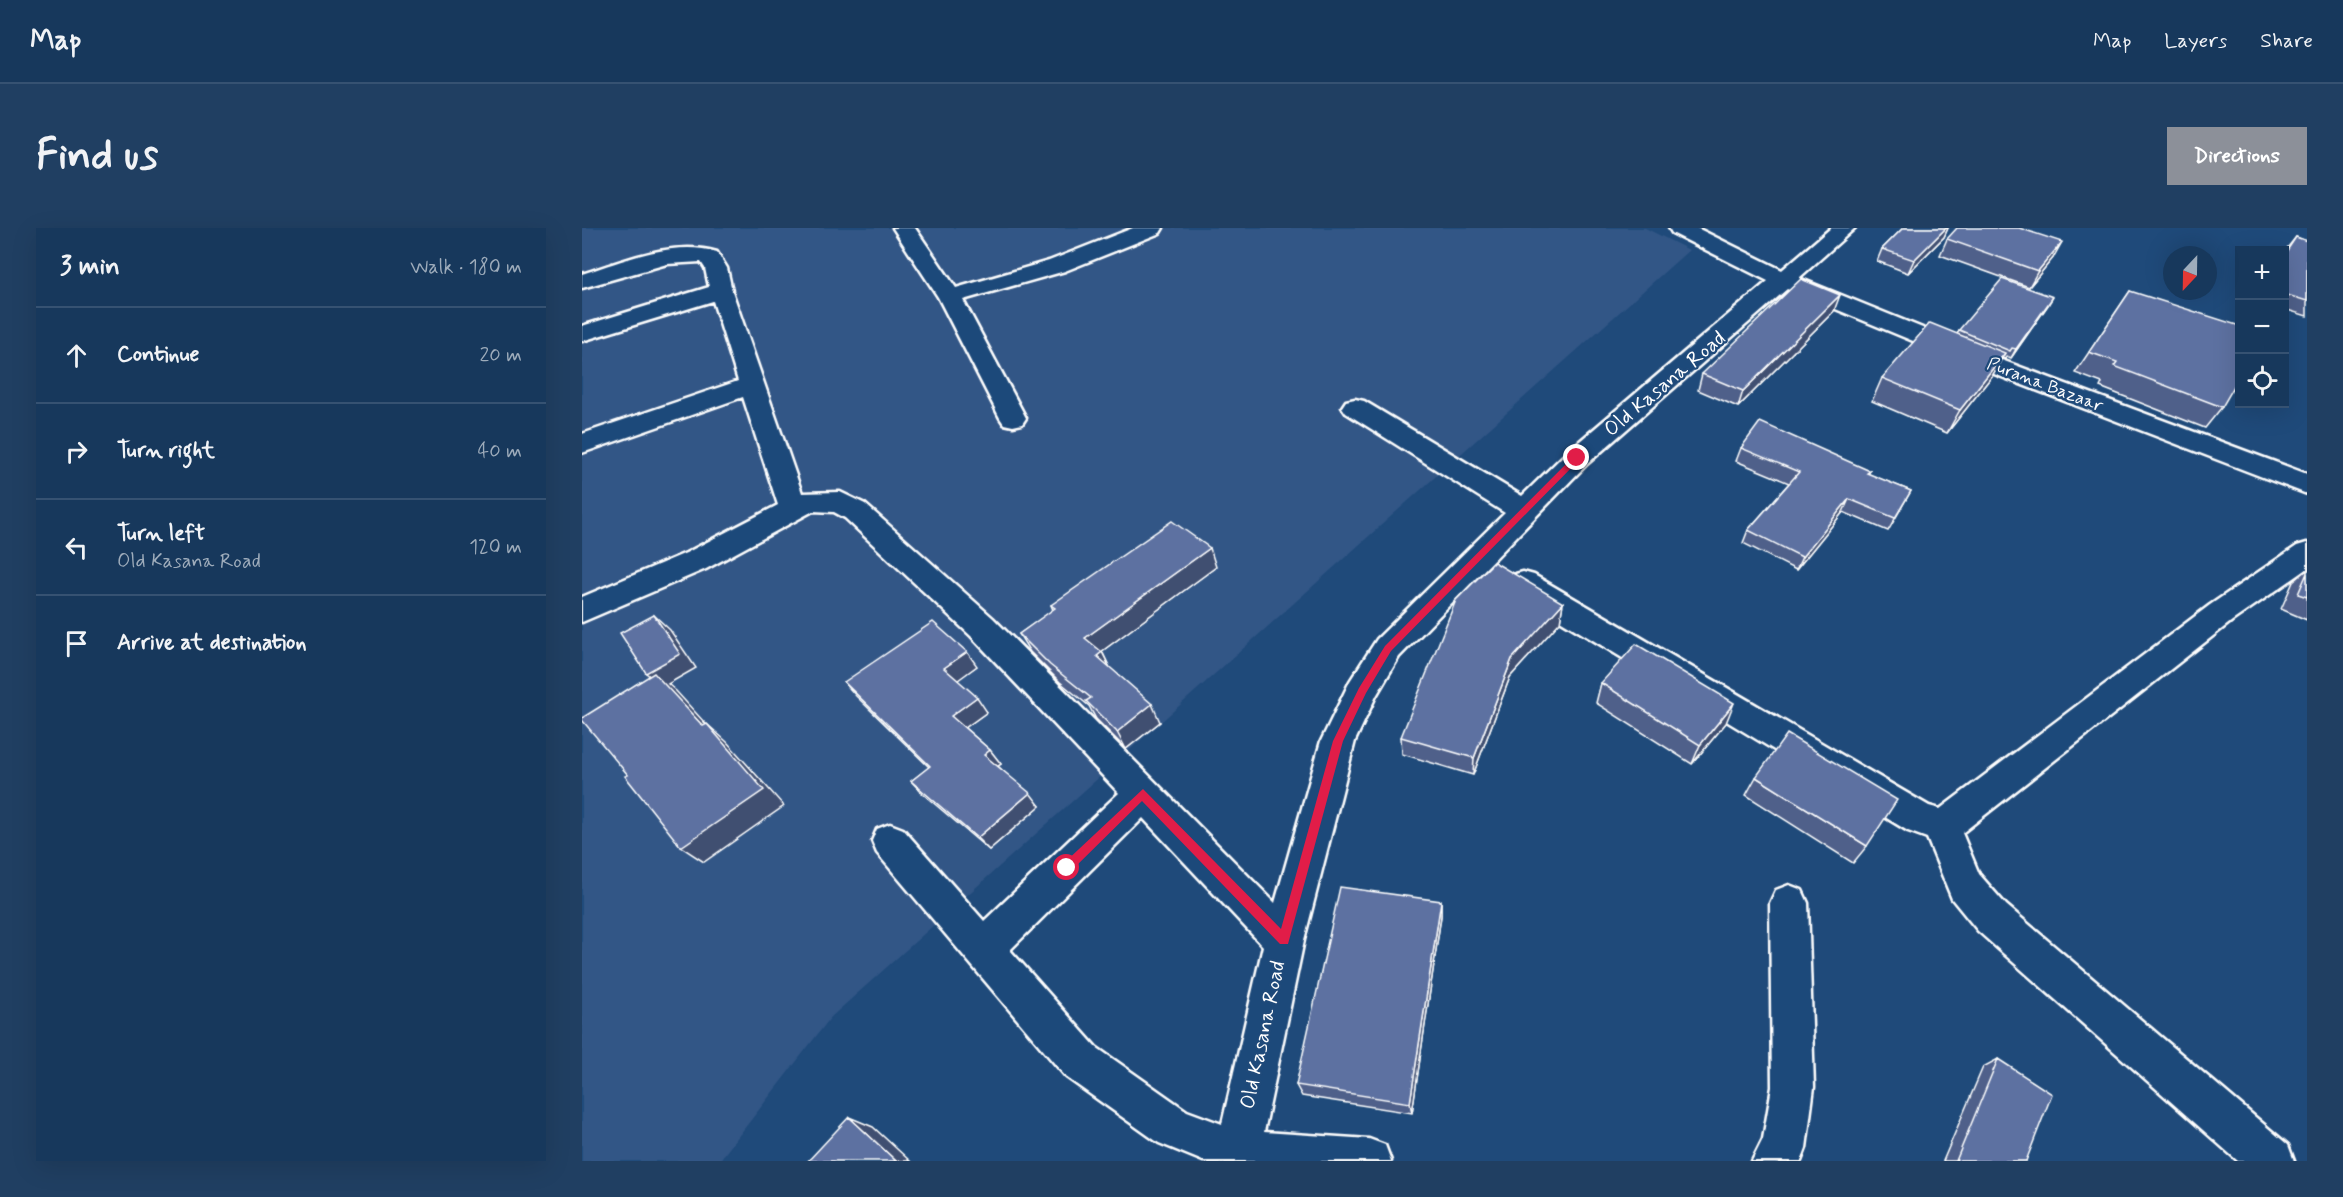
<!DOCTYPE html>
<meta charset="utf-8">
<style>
:root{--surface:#17385c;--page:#203f62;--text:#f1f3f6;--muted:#9eacbb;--line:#365272;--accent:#8c9099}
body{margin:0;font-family:Mynerve,sans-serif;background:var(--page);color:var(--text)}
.controls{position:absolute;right:18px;top:18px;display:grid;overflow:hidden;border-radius:0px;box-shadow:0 6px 24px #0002}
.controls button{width:54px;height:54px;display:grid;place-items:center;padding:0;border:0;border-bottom:2px solid var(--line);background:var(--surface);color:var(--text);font:30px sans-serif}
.compass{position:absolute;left:1581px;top:18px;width:54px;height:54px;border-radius:50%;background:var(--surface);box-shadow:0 6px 24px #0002;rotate:202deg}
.stop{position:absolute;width:18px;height:18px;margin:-14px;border:4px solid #e11d48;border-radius:50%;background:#fff}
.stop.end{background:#e11d48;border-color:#fff;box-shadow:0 2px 6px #0008}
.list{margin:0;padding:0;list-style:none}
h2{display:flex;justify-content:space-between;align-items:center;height:78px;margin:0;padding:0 24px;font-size:26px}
h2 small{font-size:20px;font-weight:400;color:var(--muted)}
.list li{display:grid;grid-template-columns:39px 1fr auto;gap:18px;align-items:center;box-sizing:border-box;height:96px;padding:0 24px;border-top:2px solid var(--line)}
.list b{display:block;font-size:22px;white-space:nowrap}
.list p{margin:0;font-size:20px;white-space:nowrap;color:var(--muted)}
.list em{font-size:20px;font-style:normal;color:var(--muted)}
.icon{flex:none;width:33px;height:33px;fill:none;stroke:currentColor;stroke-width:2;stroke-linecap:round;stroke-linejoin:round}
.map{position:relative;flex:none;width:1725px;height:933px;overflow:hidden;border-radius:0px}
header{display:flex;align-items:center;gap:36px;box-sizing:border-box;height:84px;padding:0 30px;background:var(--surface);border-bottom:2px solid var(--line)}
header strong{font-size:28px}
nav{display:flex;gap:33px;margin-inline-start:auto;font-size:21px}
.intro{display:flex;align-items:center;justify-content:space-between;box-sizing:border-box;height:144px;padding:0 36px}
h1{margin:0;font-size:42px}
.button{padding:15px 27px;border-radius:0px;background:var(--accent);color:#fff;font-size:21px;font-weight:700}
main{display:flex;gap:36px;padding:0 36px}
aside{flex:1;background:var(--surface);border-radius:0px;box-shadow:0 6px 24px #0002}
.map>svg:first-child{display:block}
.built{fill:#325686}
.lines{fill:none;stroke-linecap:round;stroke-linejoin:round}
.minor-casing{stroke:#fff;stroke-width:5}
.minor{fill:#1f4a7a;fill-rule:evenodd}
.wall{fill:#50618a;stroke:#fff;stroke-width:1.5}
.shaded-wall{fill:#414f71;stroke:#fff;stroke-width:1.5}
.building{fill:#5d71a1;stroke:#fff;stroke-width:1.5}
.route{fill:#e11d48}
.labels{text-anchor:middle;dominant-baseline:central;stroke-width:4.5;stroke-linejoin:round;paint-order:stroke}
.far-street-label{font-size:18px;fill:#fff;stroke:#1f4a7a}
.street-label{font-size:21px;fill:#fff;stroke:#1f4a7a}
</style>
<header>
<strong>Map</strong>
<nav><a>Map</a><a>Layers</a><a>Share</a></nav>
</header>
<div class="intro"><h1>Find us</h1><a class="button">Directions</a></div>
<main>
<aside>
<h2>3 min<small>Walk · 180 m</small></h2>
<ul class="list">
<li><svg class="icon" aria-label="ahead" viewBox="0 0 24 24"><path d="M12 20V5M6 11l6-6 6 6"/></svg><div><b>Continue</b></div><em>20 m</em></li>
<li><svg class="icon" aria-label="right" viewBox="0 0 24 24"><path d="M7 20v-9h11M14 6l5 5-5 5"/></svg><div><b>Turn right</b></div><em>40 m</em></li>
<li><svg class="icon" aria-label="left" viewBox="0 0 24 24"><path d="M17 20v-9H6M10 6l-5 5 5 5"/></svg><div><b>Turn left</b><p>Old Kasana Road</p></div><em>120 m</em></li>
<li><svg class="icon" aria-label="arrive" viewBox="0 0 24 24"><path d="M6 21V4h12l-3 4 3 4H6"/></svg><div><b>Arrive at destination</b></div></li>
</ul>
</aside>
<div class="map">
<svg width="1725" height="933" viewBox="0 0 1725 933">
<rect width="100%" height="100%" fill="#1f4a7a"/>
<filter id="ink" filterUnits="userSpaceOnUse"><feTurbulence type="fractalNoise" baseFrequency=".0167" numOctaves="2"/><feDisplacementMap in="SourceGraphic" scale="12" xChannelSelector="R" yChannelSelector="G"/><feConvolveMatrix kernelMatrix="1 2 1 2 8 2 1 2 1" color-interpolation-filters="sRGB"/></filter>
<g filter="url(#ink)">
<path class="built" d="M0,0H1063L1107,22L249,789L137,933H0Z"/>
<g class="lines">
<defs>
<path id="minor" d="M311,0H333L374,60L467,33L551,0H581L578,5L483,43L381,72L444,190L440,196L431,198L422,196L418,190L356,69Z
M1087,0H1115L1200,42L1249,0H1273L1217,50L1417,131L1725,246V266L1399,141L1205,61L1005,236L817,429L794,468L773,513L722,712L682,904L787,911L803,917L809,933H621L577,915L484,849L295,625L290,613L295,601L308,596L321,601L402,693L537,565L389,408L263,290L252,284L231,283L124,341L0,394V369L104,325L196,277L161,169L0,225V206L156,153L131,73L0,113V98L127,59L123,40L119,34L85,36L0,60V46C42,33 91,11 135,24L145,40L150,63L220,265L258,264L283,276L411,390L693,675L739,513L768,453L795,411L923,285L764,185L760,179L764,173L773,171L782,173L940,268L985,224L1186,53L1090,5ZM561,590L681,718L640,896L605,883L514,819L428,722Z
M1725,315V341L1650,393L1380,605L1397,646L1424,677L1706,917L1712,933H1656L1396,703L1370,671L1345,610L1326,603L930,363L926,355L930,347L941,344L952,347L1347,578L1358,581L1628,377L1715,318Z
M1207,657L1220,662L1226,675L1232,859L1224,920L1219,933H1170L1181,911L1190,859L1188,675L1194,662Z"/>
</defs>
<use href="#minor" class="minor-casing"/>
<use href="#minor" class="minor"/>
</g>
<path class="wall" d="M1321,0H1366L1362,9L1326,45L1295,33L1300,21Z
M1714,9L1725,13V88L1702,81V24Z
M1365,11L1471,30L1447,59L1358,27Z
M1548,63L1640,179L1623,200L1518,159L1520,155L1493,145Z
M1466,77L1429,130L1425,128L1423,131L1420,130L1410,148L1365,205L1290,173L1300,150L1375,106L1377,102Z
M1252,83L1156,179L1116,162L1120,146Z
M1159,220L1288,243L1286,246L1329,263L1306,303L1261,284L1214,342L1161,315L1166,302L1207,255L1154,233Z
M634,339L520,423L528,440L578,494L544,521L514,491L507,478L478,454L448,424L437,406L471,382L469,377Z
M1725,342V392L1699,381L1711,354Z
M981,375L978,394L928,449L891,547L820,526L819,509Z
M395,438L375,452L405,484L383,500L408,522L419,536L416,538L458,578L407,622L341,566L329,553L347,539L274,468L262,454Z
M1019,455L1144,495L1110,536L1014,475Z
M1174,549L1285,618L1271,635L1164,567Z
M859,673V688L830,885L720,868L714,857Z
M1416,831L1444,933H1361L1401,839Z"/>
<path class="shaded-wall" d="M1364,0H1366L1362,9L1326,45L1332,32Z
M1480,14L1471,30L1447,59L1456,43Z
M1258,67L1252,83L1156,179L1161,163Z
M1471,69L1466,77L1429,130L1434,121Z
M1423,125L1410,148L1365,205L1378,182Z
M1267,271L1261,284L1214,342L1220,329Z
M628,320L634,339L512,429L503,410Z
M981,375L978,394L928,449L891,547L892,530L930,431Z
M72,387L88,402L114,440L86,456L94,463L132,505L125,496L145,514L202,578L122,634L99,619L121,498L81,459L64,445Z
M385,424L395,438L372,455L362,440Z
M520,424L529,442L515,428Z
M395,469L405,484L380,502L369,488Z
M1152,475L1144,495L1110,536L1118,517Z
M570,476L578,494L544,521L535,504Z
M408,522L419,536L413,540L402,527Z
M448,565L458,578L407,622L395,610Z
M859,673V688L830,885L828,875Z
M267,889L291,899L328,933H314Z"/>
<path class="building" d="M1321,0H1364L1332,32L1300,21Z
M1375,0H1437L1480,14L1456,43L1365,11Z
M1714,9L1725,13V73L1702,66V27Z
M1219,51L1258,67L1161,163L1120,146Z
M1420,51L1471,69L1434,121L1430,120L1428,123L1377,102Z
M1548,63L1658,98V148L1640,179L1532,138L1535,134L1507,124Z
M1348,95L1423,125L1378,182L1300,150Z
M1178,194L1288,243L1285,245L1329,263L1313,290L1267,271L1220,329L1166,302L1217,244L1159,220Z
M590,293L628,320L503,410L520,424L515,428L570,476L535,504L504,473L509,470L468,437L437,406L473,380L469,377Z
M912,334L981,375L930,431L892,530L819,509L874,372Z
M1725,345V369L1716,366Z
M72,387L98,426L64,445L38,405Z
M351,394L385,424L362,440L395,469L369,488L408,522L402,527L448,565L395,610L329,553L348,538L262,454Z
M1054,416L1152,475L1118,517L1019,455Z
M72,445L121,498L125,496L182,562L99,619L43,548L46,547L0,492V490Z
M1205,506L1315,572L1285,618L1174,549Z
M758,659L859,673L828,875L714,857Z
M1416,831L1470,866L1444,933H1374Z
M267,889L314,933H226Z"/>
</g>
<path class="route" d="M992,228L999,230L809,423L784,465L761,513L706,716H698L560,573L489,643H481V636L561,561L699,701L751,513L777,460L803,418Z"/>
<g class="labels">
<g class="far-street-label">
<text transform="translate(1463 157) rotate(21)">Purana Bazaar</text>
</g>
<g class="street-label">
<text transform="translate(1083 156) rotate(-40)">Old Kasana Road</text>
<text transform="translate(681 807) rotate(-78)">Old Kasana Road</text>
</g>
</g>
</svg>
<div class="controls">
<button>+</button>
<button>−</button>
<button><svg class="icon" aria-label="locate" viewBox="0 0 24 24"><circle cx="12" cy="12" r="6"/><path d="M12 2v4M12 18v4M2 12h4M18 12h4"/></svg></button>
</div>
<svg class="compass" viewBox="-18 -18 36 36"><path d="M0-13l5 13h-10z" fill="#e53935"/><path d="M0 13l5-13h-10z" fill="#9eacbb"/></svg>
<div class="stop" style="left:485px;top:640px"></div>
<div class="stop end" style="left:995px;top:230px"></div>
</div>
</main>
